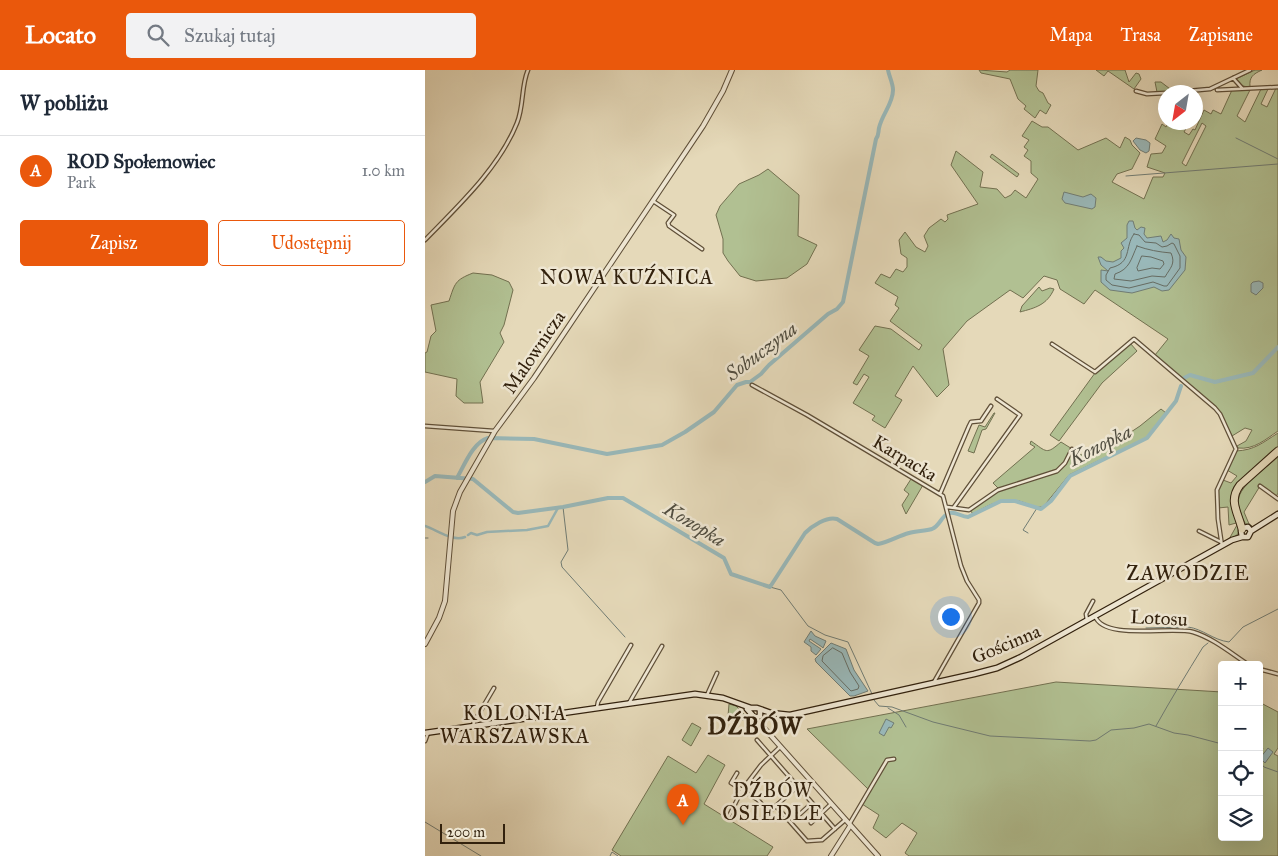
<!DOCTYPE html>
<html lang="pl">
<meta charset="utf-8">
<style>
:root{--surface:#fff;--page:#f2f2f3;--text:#1f2937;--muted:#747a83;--line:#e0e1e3;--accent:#ea580c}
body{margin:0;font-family:"IM FELL Great Primer",serif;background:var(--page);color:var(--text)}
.controls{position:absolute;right:15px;bottom:15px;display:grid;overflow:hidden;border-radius:5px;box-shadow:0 5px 20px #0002}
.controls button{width:45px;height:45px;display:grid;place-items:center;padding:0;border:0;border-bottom:1px solid var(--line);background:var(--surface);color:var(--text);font:25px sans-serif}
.compass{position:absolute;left:733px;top:15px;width:45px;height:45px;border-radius:50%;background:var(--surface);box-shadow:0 5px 20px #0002;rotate:211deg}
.scale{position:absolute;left:15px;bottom:12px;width:65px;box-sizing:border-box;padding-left:5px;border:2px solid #32210d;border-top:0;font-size:14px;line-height:18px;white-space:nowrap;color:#32210d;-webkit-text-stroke:4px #eee6d2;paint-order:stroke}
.you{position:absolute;left:525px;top:546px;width:18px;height:18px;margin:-12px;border:4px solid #fff;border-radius:50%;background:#1a73e8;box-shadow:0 0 0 8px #1a73e833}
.badge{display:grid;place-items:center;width:32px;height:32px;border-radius:50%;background:var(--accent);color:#fff;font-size:16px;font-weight:700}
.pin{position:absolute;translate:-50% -41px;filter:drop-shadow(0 1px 2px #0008)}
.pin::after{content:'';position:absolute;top:26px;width:18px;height:15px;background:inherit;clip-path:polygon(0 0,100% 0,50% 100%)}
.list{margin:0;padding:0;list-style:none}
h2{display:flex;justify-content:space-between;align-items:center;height:65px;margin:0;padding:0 20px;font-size:21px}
h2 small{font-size:16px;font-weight:400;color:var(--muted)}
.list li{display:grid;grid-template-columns:32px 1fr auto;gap:15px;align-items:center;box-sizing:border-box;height:70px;padding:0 20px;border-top:1px solid var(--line)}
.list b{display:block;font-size:19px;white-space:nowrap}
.list p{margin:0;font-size:16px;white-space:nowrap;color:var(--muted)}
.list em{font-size:16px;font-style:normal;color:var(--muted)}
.actions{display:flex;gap:10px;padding:15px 20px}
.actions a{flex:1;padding:11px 0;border:1px solid var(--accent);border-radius:5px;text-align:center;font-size:18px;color:var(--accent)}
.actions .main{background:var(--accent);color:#fff}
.icon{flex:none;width:28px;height:28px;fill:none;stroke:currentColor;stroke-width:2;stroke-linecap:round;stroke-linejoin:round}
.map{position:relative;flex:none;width:853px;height:786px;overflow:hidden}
header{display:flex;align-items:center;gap:30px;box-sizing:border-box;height:70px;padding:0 25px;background:var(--accent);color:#fff}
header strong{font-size:24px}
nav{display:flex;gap:28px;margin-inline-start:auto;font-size:18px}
.search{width:350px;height:45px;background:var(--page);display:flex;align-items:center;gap:12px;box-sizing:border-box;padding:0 18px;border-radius:5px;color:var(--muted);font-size:19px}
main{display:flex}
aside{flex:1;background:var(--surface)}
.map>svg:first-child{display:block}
.green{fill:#b1c092;stroke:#727050;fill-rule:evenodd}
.water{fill:#99b8b9;stroke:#707c74}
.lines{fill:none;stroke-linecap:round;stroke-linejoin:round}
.shore{stroke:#666c63;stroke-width:1}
.stream{stroke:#707c74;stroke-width:1}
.canal{stroke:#99b8b9;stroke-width:2.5}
.river{stroke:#99b8b9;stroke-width:4}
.minor-casing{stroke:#5f4f38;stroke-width:5}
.tertiary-casing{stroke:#5f4f38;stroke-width:6}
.secondary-casing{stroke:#32210d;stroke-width:7}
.motorway-casing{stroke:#32210d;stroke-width:9}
.minor{stroke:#eee6d2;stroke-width:2.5}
.tertiary{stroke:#eee6d2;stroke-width:4}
.secondary{stroke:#eee6d2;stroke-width:4.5}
.motorway{stroke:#e5d9b9;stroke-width:7}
.labels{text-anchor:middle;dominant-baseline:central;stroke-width:5;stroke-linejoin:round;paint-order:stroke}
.street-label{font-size:19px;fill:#32210d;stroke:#eee6d2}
.neighbourhood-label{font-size:20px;letter-spacing:1px;fill:#32210d;stroke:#eee6d2}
.water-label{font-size:20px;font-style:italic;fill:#514e41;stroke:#eee6d2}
.quarter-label{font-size:21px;letter-spacing:1px;fill:#32210d;stroke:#eee6d2}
.district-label{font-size:24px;font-weight:bold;letter-spacing:1px;fill:#32210d;stroke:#eee6d2}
</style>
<header>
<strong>Locato</strong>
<div class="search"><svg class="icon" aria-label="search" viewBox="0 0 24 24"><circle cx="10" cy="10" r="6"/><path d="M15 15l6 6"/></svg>Szukaj tutaj</div>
<nav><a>Mapa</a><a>Trasa</a><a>Zapisane</a></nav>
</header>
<main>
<aside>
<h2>W pobliżu<small></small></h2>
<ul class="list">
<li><span class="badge">A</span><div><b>ROD Społemowiec</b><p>Park</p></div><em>1.0 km</em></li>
</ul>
<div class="actions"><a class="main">Zapisz</a><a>Udostępnij</a></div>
</aside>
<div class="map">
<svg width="853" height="786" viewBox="0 0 853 786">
<rect width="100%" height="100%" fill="#e5d9b9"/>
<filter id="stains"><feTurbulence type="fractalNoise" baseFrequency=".004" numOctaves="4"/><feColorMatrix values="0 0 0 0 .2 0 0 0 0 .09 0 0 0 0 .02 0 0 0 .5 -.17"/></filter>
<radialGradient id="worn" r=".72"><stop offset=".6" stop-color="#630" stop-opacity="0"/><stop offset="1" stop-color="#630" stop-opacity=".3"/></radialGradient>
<path class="green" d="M554,0L582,2L585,0H613L611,16L614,21L618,23L623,33L626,35L621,44L615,40L610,48L599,39L601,36L593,29L585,9L556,3Z
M671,0H700L704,12L711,3L714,4L716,9L709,19L683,1L679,6Z
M830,0H837C828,4 824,7 825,17C819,17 813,15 811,9Z
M730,12H736L749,22H732Z
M851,18H853V361C841,369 829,380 813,378L812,376L821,371L827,360L820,358L807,366L796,343L730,285L743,269L670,220L659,234L635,219L632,210L619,206L598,228L585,220L542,251L518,279L524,315L512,327L488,296L470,326L477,330L460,358L447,350L450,346L428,333L444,307L439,304L432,315L428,313L444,286L434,280L450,256L466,259L494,280L497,275L465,251L474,238L470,235L473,227L450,213L456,204L465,208L471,199L478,202L482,197V188L476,184L474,170L480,162L491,177L500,182L503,176L499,166L504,158L516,149L520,152L523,149L522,145L553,134L526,95L531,81L558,102L555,117L572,119L580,128L586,125L590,120L601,128L613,109L606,103V91L599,86L603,80L599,77L604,70L597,66L607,51L617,57H623L653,80L681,68L695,78L700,67L705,70L707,75L715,83L707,99L692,104L687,112L719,129L728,107H738L740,103L722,97L726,84L737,83L741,76L730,69L737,54L741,57L743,53H759L763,55L759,62L764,65L768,59L770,60L779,40L786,44L788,40L796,44L807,20H825L812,46L820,52L836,19H843L836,34L842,37ZM777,53L781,56L761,96L757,93Z
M567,84L594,104L592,107L565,87Z
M343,99L374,125L373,166L392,175L382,194L362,208L331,211L315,206L303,191L298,183V169L291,145L295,136L314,114L334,105Z
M48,203L67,205L84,212L88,220L79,255L75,263L79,272L55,312L58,333H39L31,326L32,309L0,302V283L2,282L6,266L11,261L6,235L24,231C30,213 30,210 48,203Z
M614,217L617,221L625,218L629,219C622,235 610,238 595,242L597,236Z
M705,273L712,281L677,313L634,371L625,365L670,303Z
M736,339L741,343L721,368L644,405L618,437C609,438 602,433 594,431C577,427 562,436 548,444L545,440L574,419L568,413L610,377L605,374L606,371C622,382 621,385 636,372L660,387L671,379L691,372L715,356Z
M569,343H570L561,359L557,360L549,383L543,381L554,355L560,357Z
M853,363V379L836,391L810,420L815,458L813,464L803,471L812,455L811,453L804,455L803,437L793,438V421L798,410L806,413L812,406L802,400L811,381C830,380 837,373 853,363Z
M853,387V423L851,427L835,416L819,442L824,454L827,456C821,456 820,453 817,447C815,440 812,434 814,427C818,413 842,397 853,387Z
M486,409L498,415L481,444L477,435L484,424L479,420Z
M631,612L797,622V767H834V685L838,678L834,674V632L853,642V678L849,684L853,686V786H484L480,783L492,763L477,753L461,768L448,758L454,745L437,734L445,721L382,659Z
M304,634L311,636L323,648L319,650L310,649L305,651L303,646Z
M267,653L276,658L266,676L257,670Z
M283,685L300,695L279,734L348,777L342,786H196L187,780L243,686L271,703Z"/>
<path class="water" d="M711,68L721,70L725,73L724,81L721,83L715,80L708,71Z
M639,122L658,127L666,124L671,128L670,137L667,139L640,133L637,129Z
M704,151H708L710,158L712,160L716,157L720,158L719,164L722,168L736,166L738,172L742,170L746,164L749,168L754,169L756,180L761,187L760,200L744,220L737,221L729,217L707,223L685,220L676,212V200L683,201L676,195L673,187H676L681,191L688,192L696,188V181L699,178L696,173L702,168V155Z
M834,211L838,213V218L831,225L826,222V214L828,212Z
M386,561L390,566L401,571L398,578L397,577L385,569L384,571L396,579L391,585L386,581V577L379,572Z
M406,573L421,579L429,600L443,621L429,626H425L391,592L390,589Z
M461,649L469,653L466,658L464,657L459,666L454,663Z
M843,678L848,682L840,693L835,688Z"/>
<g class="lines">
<path class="shore" d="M709,164L714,165L720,172L731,173L737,177L742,176L747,173L749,174L755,186V198L742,216H739L728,212L704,218L687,215L681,210V205L685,198C708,193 699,177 709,164Z
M712,176C723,180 734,182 746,183C751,194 745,198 740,207L727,206L706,211L689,209L690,204C705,199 706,189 712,176Z
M717,186L726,187L738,191L739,194L735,199L727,198L713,201L712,198Z
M408,578L417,583L425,602L434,616L433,619L426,621L397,591L398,586Z"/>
<path class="stream" d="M811,68L853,89
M701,106L853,94
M138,437L143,480L136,492L137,497L200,567
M603,463L598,460L612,438
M0,468H3
M345,517L356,520L383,556L400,565L423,572L447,624
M721,558L763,557C778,559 788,570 804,572L818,557L853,539
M449,630L454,636L467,637L508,652L565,666L665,671L671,670L686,660L709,658L724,654L749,663L763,665L797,674
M463,638L474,645L481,657
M731,656C746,629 762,603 778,577L783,573
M834,691L839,697L853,702
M0,752L56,786
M185,786L187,782L193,786"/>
<path class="canal" d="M0,456C12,460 28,472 40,467
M43,465L46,463L52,465L62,462L102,460L123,456L133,438"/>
<path class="river" d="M759,308L765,305L790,312L828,303L853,277
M32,408C39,396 48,372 63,368L109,369L182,384L237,375L260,362L289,342L312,315L321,312H325L336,304L344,295L403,244L412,239L418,232L451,69C454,65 453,63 454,58C457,44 468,34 468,20C468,13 464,6 463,0
M0,412L10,406L48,409L88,442L93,443L138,437L183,428H198L299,488L306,504L345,517L380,463C387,456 402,446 412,449L450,473L453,474C464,472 473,466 484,463C491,461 500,461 507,459C515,456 516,446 524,443C531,441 536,447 543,447L576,431H590L616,439L626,431L645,406L722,368L751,331L756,316"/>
<defs>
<path id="minor" d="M808,8L817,18
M792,20L853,17
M711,21L722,24L740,23
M752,22L785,19L825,0
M228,131L249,145L243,153L244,156L277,179
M0,170C34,135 74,98 92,53C99,36 96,16 103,0
M627,274L670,302L709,269L790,338L795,344L811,379L792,420L793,449L797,476
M327,315L382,345L518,426L536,496L542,511L554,530V533L509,612
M0,356L69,361
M835,416L853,429
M515,424L544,356L546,352L556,351L566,336
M522,437L544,440L573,420L632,401L640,393L647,379
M529,437L595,345L572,329
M774,461L796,472
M670,546C679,571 746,556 768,562C788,568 807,584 824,595
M662,550L661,544L668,531
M834,599L853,604
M282,625L292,603
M204,633L237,576
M172,637L173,632L206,575
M48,656L49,652L69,618
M332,670L410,759
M0,671L3,663
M312,703L306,713L333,730L344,742L373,716
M351,736L382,771L397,770L420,750
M375,744L387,733
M304,746L317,720L336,695L355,677
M386,753L406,734
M425,753L462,690L469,689"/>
<path id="tertiary" d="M0,574L14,548L20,531L28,441L35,422L70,361L109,308L278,56L298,21L307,0
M330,648L453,786
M406,786L425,756"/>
<path id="secondary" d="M817,467L816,461L818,458L823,457L826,461
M322,639L330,648L335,646V640
M0,663L270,624L298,628L326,638H332L346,643L365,645L549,604L572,598L596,587L807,470L817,467H823L826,461L853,444"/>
<path id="motorway" d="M817,459C813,442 803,431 815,415L853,381"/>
</defs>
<use href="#minor" class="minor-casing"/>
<use href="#tertiary" class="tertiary-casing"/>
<use href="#secondary" class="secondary-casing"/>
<use href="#motorway" class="motorway-casing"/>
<use href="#minor" class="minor"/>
<use href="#tertiary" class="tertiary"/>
<use href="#secondary" class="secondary"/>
<use href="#motorway" class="motorway"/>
</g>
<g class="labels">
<g class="street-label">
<text transform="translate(109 282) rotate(-56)">Malownicza</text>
<text transform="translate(480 388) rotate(31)">Karpacka</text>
<text transform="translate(734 548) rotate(3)">Lotosu</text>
<text transform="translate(581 574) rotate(-23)">Gościnna</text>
</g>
<g class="neighbourhood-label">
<text x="202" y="207">NOWA KUŹNICA</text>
<text x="90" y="643">KOLONIA<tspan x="90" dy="23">WARSZAWSKA</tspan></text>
<text x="348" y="720">DŹBÓW<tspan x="348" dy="23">OSIEDLE</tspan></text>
</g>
<g class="water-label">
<text transform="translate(336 281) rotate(-37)">Sobuczyna</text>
<text transform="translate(675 375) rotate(-27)">Konopka</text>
<text transform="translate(270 454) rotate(31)">Konopka</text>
</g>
<g class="quarter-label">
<text x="763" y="503">ZAWODZIE</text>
</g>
<g class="district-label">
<text x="330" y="656">DŹBÓW</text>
</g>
</g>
<rect width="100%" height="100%" filter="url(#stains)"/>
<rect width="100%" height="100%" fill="url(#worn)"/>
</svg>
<div class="controls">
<button>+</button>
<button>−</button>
<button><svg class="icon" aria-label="locate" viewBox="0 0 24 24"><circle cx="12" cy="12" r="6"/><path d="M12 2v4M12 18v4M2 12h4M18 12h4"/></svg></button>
<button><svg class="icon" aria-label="layers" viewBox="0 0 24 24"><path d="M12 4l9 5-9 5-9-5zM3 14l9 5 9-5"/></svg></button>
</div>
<svg class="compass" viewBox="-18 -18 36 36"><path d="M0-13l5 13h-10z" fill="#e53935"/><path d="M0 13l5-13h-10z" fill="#747a83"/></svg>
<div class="scale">200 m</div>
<div class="you"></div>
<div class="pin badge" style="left:258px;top:755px">A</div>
</div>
</main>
